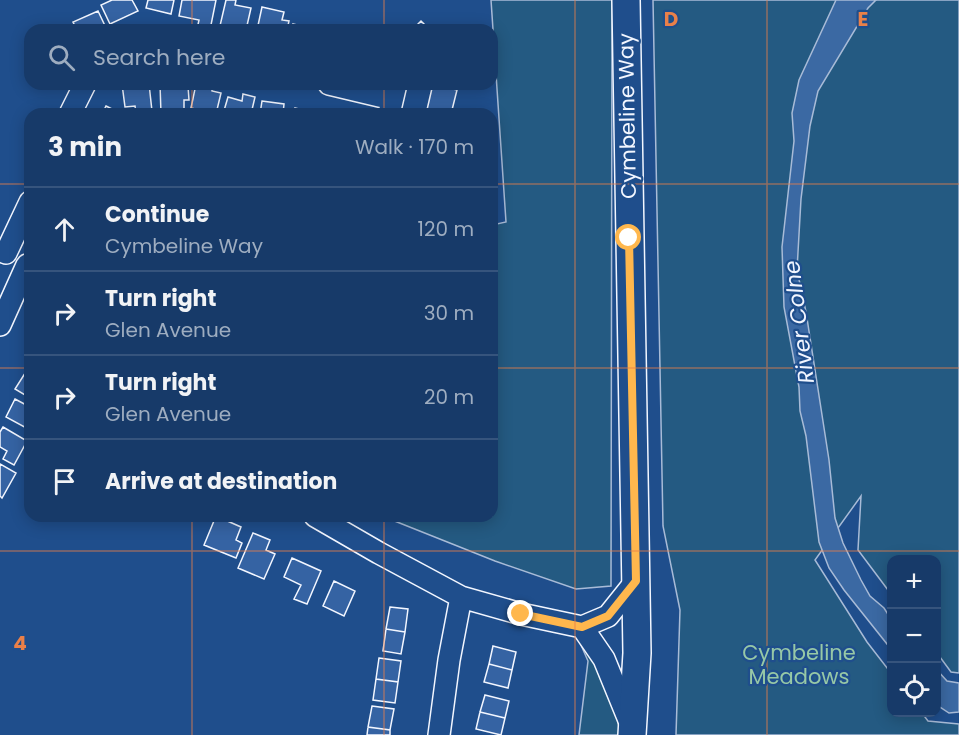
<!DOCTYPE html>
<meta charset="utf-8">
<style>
:root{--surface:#173a69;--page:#244571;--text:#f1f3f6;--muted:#9eadc0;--line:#36547d}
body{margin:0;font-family:Poppins,sans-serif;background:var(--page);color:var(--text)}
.controls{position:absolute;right:18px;bottom:18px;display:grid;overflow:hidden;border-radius:12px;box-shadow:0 3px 15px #0003}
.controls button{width:54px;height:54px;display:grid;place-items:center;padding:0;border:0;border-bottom:2px solid var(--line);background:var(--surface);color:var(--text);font:30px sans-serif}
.stop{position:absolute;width:18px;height:18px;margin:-14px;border:4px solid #ffb74d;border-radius:50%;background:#fff}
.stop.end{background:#ffb74d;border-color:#fff;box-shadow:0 2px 6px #0008}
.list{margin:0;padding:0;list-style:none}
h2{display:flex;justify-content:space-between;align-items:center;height:78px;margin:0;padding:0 24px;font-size:26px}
h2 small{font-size:20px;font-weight:400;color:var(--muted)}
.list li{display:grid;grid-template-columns:39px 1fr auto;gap:18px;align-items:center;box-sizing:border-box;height:84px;padding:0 24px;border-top:2px solid var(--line)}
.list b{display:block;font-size:22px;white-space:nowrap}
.list p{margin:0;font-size:20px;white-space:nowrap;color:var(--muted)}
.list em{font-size:20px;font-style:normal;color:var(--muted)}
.icon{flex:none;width:33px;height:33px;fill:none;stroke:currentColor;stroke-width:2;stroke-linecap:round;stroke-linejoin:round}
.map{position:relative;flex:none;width:959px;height:735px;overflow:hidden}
.search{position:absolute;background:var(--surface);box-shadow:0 3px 15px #0003;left:24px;top:24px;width:474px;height:66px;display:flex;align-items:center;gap:15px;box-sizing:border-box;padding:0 21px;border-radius:18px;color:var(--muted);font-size:22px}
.panel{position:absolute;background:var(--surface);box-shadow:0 3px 15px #0003;left:24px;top:108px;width:474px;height:414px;border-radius:18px}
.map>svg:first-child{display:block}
.green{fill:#245a82;stroke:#a8bbd7;stroke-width:1.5}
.water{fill:#3b69a3;stroke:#a8bbd7;stroke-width:1.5}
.building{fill:#3563a3;stroke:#f2f6ff;stroke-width:1.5}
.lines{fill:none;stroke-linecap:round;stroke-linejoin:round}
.minor-casing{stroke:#f2f6ff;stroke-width:24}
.major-casing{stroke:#f2f6ff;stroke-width:30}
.minor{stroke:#1f4e8c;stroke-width:21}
.major{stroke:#1f4e8c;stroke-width:27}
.route{stroke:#ffb74d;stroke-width:8}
.grid{fill:none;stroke:#ea8049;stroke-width:1.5;stroke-opacity:0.55}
.labels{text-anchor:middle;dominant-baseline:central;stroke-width:4.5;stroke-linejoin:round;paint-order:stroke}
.street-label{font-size:21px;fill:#f2f6ff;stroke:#1f4e8c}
.park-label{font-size:21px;fill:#97c8a6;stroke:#1f4e8c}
.water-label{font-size:22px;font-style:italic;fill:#f2f6ff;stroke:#1f4e8c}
.grid-label{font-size:20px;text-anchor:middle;font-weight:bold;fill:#ea8049;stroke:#1f4e8c;stroke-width:4.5;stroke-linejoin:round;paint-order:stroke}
</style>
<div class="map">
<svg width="959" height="735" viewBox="0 0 959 735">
<rect width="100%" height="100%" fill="#1f4e8c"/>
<path class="green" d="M491,0H612L611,586L576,589L495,561L382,516H492V225L506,222Z
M653,0H959V673L951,672L937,653L936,560H892L891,594L858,550L861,496L815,560L867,642L891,673L892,712L922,713L928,721L959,724V735H676L680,610L663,526Z
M574,629L604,678L630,735H579L588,661Z"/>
<path class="water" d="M836,0H876L868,8L818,91L810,126L801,199L797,270L806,312L829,460L835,518L843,543L861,580L870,596L884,608L891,619V649L844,590L829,568L819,542L806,436L800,411L799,387L784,307L782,247L794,141L792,113L799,80Z
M937,670L947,681L959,683V712L949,713L937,705Z"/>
<path class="building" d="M112,0H132L138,11L110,24L101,5Z
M148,0H174L171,14L146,8Z
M182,0H216L210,30L197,29L199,20L179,16Z
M226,0H236L235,5L251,8L246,30H219Z
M262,7L284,12L282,20L289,21L287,30H257Z
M98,11L107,30H77L73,22Z
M421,21L430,30H412Z
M293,24L318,30H292Z
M122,84H149L152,111L136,113L135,106L125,107Z
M160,84L188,86L189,100H184V114H161Z
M196,84L212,87V91L221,93L216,114H204V111L191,108Z
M433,84L457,90L451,114H426Z
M243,94L255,97L251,114H223L228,97L242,101Z
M262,101L284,104L283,114H260Z
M106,106L122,114H102Z
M295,108L319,114H293Z
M29,367L30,368V398L15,389Z
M15,399L30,407V430L6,417Z
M3,427L27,441L14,465L3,459L7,451L0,447V432Z
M0,464L16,473L2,498L0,496Z
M216,516L241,527L236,540L242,543L236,558L204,545Z
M253,533L270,540L266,550L275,554L264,579L238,568Z
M292,558L321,571L307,604L294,599L301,585L284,577Z
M334,581L355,591L344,616L323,606Z
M390,607L408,609L405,632L386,629Z
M386,629L405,632L401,654L383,651Z
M493,646L516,652L512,670L489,664Z
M379,658L401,661L398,682L376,679Z
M489,664L512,670L508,688L484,682Z
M376,679L398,682L395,703L373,700Z
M485,695L509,701L505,718L480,712Z
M372,706L394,709L390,730L368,727Z
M480,712L505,718L501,735L476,729Z
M368,727L390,730V735H367Z"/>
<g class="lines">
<defs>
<path id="minor" d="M329,84L392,99
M70,114L85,84
M389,114L396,84
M6,253L30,202
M0,325L27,265
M315,516L379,553L461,597L521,614L582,627L608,616L636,581
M582,627L604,659L631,725
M439,735L449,660L461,597"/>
<path id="major" d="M626,0L637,653L632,735"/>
</defs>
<use href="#minor" class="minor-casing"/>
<use href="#major" class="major-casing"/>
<use href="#minor" class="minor"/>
<use href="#major" class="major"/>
</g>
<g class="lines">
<path class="route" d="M521,614L582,627L608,616L636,581L629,238"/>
</g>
<path class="grid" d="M192,0V30M384,0V30M575,0V735M767,0V735M192,84V114M384,84V114M0,184H30M492,184H959M0,368H30M492,368H959M192,516V735M384,516V735M0,551H959"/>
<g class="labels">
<g class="street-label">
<text transform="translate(627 116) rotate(-91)">Cymbeline Way</text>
</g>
<g class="park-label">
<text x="799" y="652">Cymbeline<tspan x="799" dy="24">Meadows</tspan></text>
</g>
<g class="water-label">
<text transform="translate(799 322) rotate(-97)">River Colne</text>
</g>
</g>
<g class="grid-label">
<text x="671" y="26">D</text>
<text x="863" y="26">E</text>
<text x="20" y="650">4</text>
</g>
</svg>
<div class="controls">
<button>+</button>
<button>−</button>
<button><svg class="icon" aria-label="locate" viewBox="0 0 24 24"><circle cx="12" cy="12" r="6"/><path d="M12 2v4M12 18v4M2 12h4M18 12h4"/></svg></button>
</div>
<div class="stop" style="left:629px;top:238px"></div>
<div class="stop end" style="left:521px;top:614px"></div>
<div class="search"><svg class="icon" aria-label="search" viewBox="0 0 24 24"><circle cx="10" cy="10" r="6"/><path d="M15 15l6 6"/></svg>Search here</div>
<section class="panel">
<h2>3 min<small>Walk · 170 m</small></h2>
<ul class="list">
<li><svg class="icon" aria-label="ahead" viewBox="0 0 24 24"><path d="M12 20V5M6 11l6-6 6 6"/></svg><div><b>Continue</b><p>Cymbeline Way</p></div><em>120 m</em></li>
<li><svg class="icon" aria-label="right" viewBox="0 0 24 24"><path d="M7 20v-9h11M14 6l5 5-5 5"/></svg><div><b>Turn right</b><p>Glen Avenue</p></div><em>30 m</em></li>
<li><svg class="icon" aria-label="right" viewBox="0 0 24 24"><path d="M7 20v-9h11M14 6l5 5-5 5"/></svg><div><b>Turn right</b><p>Glen Avenue</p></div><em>20 m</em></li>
<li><svg class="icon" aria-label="arrive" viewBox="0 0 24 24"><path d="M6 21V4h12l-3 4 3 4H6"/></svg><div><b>Arrive at destination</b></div></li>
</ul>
</section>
</div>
